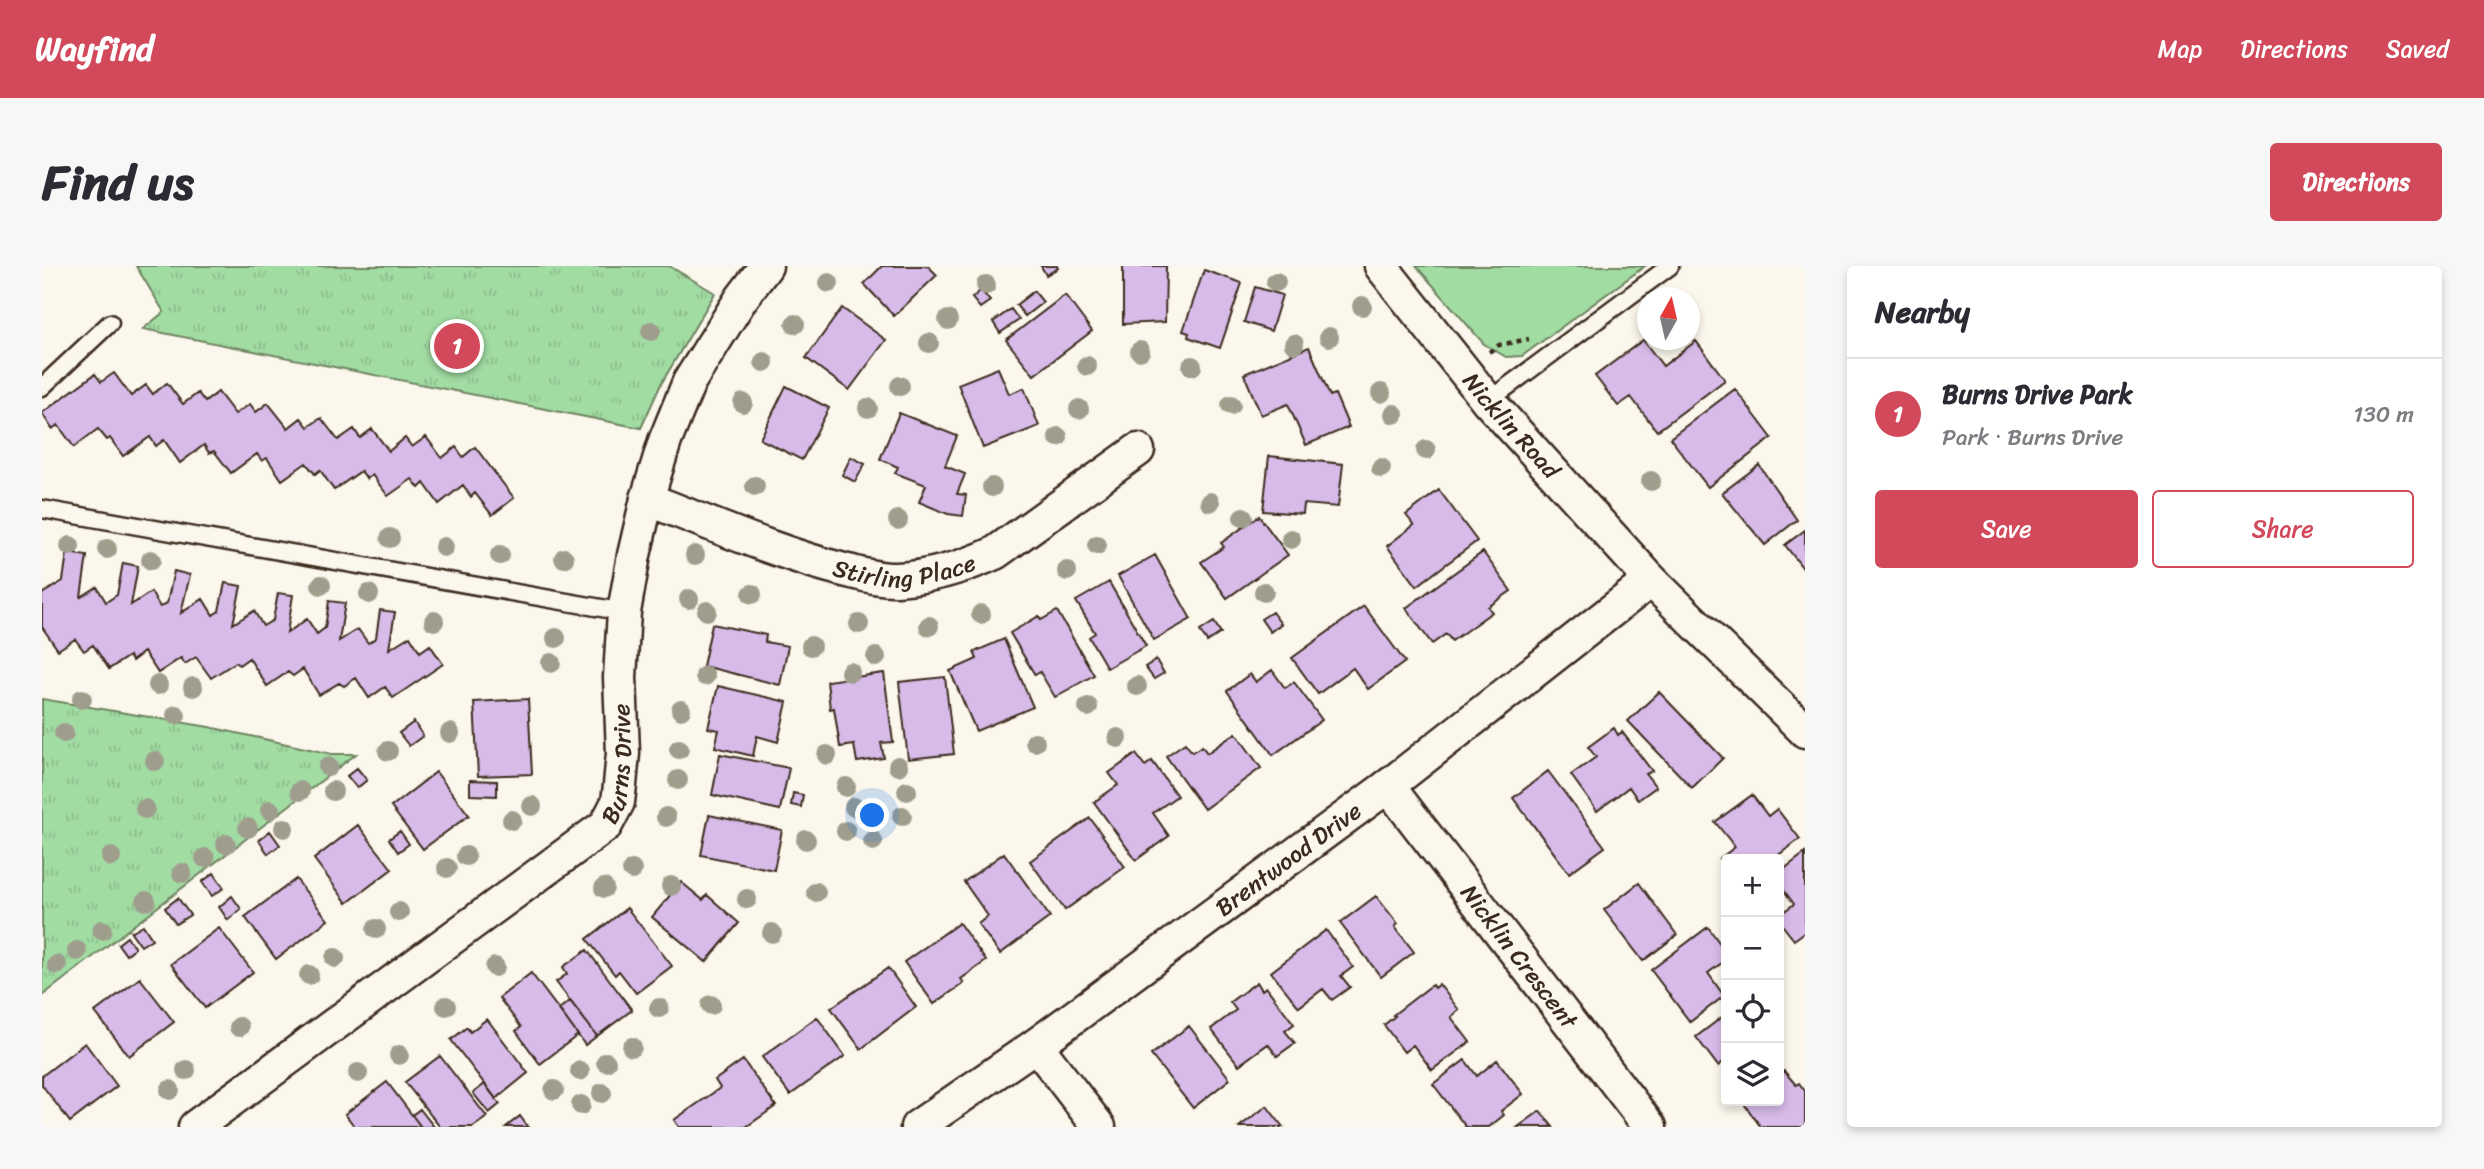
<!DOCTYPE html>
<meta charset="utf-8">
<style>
:root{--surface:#fff;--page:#f7f7f7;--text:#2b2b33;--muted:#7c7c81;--line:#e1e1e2;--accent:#d1495b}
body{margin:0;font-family:Sriracha,sans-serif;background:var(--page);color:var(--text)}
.controls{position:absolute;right:21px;bottom:21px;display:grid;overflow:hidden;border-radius:7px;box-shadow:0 4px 10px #0003}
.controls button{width:63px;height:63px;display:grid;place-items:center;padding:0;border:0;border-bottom:2px solid var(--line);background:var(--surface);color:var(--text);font:35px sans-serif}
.compass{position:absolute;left:1595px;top:21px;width:63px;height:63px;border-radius:50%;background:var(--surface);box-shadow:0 4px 10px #0003;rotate:8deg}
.you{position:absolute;left:831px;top:550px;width:24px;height:24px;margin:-18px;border:5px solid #fff;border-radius:50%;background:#1a73e8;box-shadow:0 0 0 10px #1a73e833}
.badge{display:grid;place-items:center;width:46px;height:46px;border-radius:50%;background:var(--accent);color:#fff;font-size:23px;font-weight:700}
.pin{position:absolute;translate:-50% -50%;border:4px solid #fff;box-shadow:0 2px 7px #0006}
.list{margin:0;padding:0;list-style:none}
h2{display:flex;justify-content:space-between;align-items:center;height:91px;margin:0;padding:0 28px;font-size:30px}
h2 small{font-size:23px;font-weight:400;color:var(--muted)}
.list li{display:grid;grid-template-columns:46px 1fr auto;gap:21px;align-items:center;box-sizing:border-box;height:112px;padding:0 28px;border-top:2px solid var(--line)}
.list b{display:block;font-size:26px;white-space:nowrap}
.list p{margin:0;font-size:23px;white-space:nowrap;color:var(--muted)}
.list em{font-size:23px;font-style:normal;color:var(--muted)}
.actions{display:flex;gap:14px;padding:21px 28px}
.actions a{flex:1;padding:16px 0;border:2px solid var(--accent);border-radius:7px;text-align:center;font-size:24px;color:var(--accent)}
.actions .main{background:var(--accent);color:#fff}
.icon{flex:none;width:38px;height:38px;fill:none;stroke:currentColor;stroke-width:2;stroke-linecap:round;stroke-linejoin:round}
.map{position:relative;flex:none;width:1763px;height:861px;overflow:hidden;border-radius:7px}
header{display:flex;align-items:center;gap:42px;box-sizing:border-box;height:98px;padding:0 35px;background:var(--accent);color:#fff}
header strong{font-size:33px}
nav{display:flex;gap:38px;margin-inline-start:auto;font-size:24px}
.intro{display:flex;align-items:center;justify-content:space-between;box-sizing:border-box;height:168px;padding:0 42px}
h1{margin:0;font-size:49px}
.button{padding:18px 32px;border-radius:7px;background:var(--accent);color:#fff;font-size:24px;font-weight:700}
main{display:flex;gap:42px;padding:0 42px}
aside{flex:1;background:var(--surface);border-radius:7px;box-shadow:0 4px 10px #0003}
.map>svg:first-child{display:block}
.green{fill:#a1dca3;stroke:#6e8360;stroke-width:2}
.park{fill:url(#park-tufts);stroke:#6e8360;stroke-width:2}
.building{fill:#d7bbe9;stroke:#3b2a1e;stroke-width:2}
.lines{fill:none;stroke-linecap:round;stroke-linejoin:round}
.lane-casing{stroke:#3b2a1e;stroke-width:21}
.street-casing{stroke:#3b2a1e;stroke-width:37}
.path{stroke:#3b2a1e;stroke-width:4.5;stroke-dasharray:5 5;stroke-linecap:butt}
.lane{stroke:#fbf7ec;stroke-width:16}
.street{stroke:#fbf7ec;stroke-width:32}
.tree{fill:#9f9e8d}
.labels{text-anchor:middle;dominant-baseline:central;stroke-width:5;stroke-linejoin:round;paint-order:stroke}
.street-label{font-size:24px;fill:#3b2a1e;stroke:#fbf7ec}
</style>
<header>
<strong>Wayfind</strong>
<nav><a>Map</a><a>Directions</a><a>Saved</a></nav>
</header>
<div class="intro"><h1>Find us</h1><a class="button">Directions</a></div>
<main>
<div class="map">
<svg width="1763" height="861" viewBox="0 0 1763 861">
<defs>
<pattern id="park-tufts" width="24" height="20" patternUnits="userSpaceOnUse" patternTransform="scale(1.75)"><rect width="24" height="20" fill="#a1dca3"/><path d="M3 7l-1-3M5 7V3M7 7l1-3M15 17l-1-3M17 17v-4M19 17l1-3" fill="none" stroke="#8cbd8c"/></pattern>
</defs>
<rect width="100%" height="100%" fill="#fbf7ec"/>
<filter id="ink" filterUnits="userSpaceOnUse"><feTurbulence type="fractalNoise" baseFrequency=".0143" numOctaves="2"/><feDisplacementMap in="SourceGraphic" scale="14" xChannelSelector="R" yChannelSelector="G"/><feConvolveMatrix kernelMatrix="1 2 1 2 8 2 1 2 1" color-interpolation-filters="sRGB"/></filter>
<g filter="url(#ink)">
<path class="green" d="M1374,0H1603L1480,90L1464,91L1442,78Z"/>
<path class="park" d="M94,0H627L673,27L619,118L599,162L101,63L122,46Z
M0,433L167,461L290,488H314L0,730Z"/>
<path class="building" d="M840,0H886L895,9L852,50L822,18Z
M999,0H1015L1016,2L1004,9Z
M1081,0H1124L1123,56L1081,58Z
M1162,4L1200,17L1178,82L1146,71L1147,67L1141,65Z
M1213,21L1240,29L1229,65L1202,56Z
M939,24L948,35L938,42L930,32Z
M992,25L1001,36L983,50L974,39Z
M1023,29L1050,65L992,109L964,74Z
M800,42L844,74L807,124L764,92Z
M969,43L977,54L958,67L951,56Z
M1601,74L1621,100L1654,75L1683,114L1615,165L1589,131L1576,140L1553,110Z
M1267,81L1288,130L1293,128L1307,161L1264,179L1246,138L1219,149L1202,108Z
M956,102L967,128L982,122L997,160L941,182L916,118Z
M72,107L89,130L104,119L111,128L125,117L141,138L156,127L163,136L176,126L193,148L208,138L214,146L226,137L246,162L259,152L266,161L279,152L296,174L312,163L318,172L330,163L347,185L363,172L370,181L384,171L400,192L414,181L421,191L433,181L472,232L450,249L433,227L429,231L421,219L397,238L382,217L377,222L370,213L346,230L330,209L325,213L319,205L292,224L278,204L273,208L264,197L240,214L225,192L220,195L215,188L189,207L172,185L167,187L162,179L138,197L122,174L114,180L108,171L81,190L68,172L65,174L56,163L32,181L16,159L10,163L0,147L53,108L59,116Z
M744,120L787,142L760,194L718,173Z
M1693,123L1730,172L1666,221L1628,172Z
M857,147L915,170L903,200L923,208L915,228L924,229L921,250L906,248L877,236L884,219L853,207L856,201L838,193Z
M1227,190L1301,198L1296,241L1262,238L1261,248L1221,245Z
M809,191L823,198L813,216L800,209Z
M1717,199L1755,254L1723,279L1680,227Z
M1397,224L1435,275L1375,320L1345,280L1372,259L1364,249Z
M1217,250L1246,289L1185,332L1159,296L1182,281L1179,277Z
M1763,264V305L1743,279Z
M1441,286L1469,325L1446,341L1450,346L1410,375L1404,368L1390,378L1364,342Z
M25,287L45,290L39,331L55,321L64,336L75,329L81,297L96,300L89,339L109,326L118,341L125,337L132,305L148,309L139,347L161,333L171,349L177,345L183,317L199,320L191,358L212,345L221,360L231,354L236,327L251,329L245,367L265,353L275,368L283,362L287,335L303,337L297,375L316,363L326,377L334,372L338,344L353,346L347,383L368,370L378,386L388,379L401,398L351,432L343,421L327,432L314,412L302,420L297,417L277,429L261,403L251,410L246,406L225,420L207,392L197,399L194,396L169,412L154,391L143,398L139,392L116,407L102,386L90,395L87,390L67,403L51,379L42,385L33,373L16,384L0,361V328L21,315Z
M1113,289L1149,353L1112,374L1076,310Z
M1067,316L1104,380L1065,402L1047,371L1053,367L1034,335Z
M1322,340L1363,396L1326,423L1311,402L1276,428L1250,392Z
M1015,345L1052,409L1013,431L998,406L993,409L968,367L997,350L999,354Z
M1230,346L1239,358L1228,366L1219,353Z
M1172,356L1179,367L1165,376L1158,365Z
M670,358L724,369L723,376L746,380L738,419L661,400Z
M962,373L991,441L934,465L908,405L935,393L932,386Z
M1114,394L1122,407L1112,413L1103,401Z
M1230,404L1243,422L1252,416L1280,454L1231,489L1185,425L1208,408L1214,416Z
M842,407L851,476L839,477L842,492L815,496L812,479L798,481L792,442L788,443L785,415Z
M903,411L912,488L866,493L857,416Z
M676,420L745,436L736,476L715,470L711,490L673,481L677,464L666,462Z
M1617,426L1681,492L1650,522L1586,455Z
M486,433L490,508L436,510L432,436Z
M372,456L381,470L367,480L357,467Z
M1572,462L1576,469L1580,466L1610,505L1604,508L1614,521L1596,534L1587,521L1555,545L1529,509L1554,491L1546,481Z
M1194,467L1219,502L1162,543L1124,490L1143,477L1150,486L1160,480L1165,487Z
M678,488L747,502L738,544L670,529Z
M1094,488L1103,500L1110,495L1135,530L1111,547L1127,570L1094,594L1052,536L1076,519L1067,507Z
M315,502L325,514L315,522L305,510Z
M1506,505L1563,581L1527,607L1471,532Z
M394,506L427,549L381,583L349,541Z
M428,514L455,515V530L428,529Z
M751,527L761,529L759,541L749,539Z
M1710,529L1726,550L1735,543L1758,573L1731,593H1684V603L1677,593L1693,581L1673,556Z
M667,549L740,564L732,604L659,589Z
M1048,552L1083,601L1023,644L988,595Z
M316,559L350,603L305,637L272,593Z
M228,565L238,579L226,588L217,574Z
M358,565L367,578L356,586L347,573Z
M962,587L1008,651L958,688L936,658L946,650L922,616Z
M1763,587V666L1752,674L1737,655V649L1752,638L1737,618V607Z
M172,607L182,622L170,630L160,616Z
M254,613L286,654L234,693L203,651Z
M639,616L661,634L665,629L697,657L664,696L610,651Z
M1597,617L1635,669L1601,695L1562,644Z
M190,630L199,643L186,654L177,641Z
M1334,630L1356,658L1353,661L1372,686L1339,711L1298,657Z
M136,632L148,649L134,658L123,642Z
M585,642L630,700L594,727L577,705L573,709L545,673Z
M917,657L944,695L919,713L922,717L892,738L862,696Z
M101,659L110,673L99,680L89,666Z
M1666,661L1684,686V694L1666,707L1682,730L1648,756L1609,704Z
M177,662L211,706L163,742L129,698Z
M1284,664L1311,701L1299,710L1308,721L1290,734L1281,723L1257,741L1229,706Z
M85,671L93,682L84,689L76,678Z
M545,684L590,744L555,770L514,716L525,708L521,701Z
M846,702L874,741L819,783L789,742Z
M489,707L536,769L498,798L474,765L479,761L457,732Z
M98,712L132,756L87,790L53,746Z
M1215,716L1220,724L1224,721L1252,758L1243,765L1253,777L1235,790L1226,778L1197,799L1169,763L1194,744L1188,736Z
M1397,718L1417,744L1409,751L1428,776L1390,804L1371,779L1362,786L1342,759L1353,750L1351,749L1390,719L1392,722Z
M528,735L555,770L543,779L517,743Z
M1684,748V794L1676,800L1654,771Z
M775,751L803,790L748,829L720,791Z
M445,753L486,807L454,833L409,774L425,761L428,766Z
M1147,760L1188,813L1151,842L1109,789Z
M43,777L75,820L28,856L0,819V810Z
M398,790L445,851L431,861H398L363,816Z
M701,794L734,840L704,861H637L632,854L678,822L673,814Z
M1423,794L1435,810L1455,794L1481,828L1459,845L1462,849L1447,861H1424L1391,818Z
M1742,805L1754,819L1757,817L1763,825V861H1719L1700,835H1737V808Z
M345,816L370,849L379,861H313L303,848Z
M443,818L458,838L447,847L431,827Z
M1225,840L1241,861H1197Z
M378,843L392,861H379L370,849Z
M1498,845L1511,861H1476Z
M478,850L486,861H464Z"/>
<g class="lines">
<defs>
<path id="lane" d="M0,121L68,57
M1446,135L1628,0
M0,243L582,346"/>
<g id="street">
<path id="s1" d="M1339,0L1446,135L1609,314L1763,465"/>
<path id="s2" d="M605,233C670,258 735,287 802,304C819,308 838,314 855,313C889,311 922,301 953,287L1096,184"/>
<path id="s3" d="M1346,520L1608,861"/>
<path d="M994,779L1057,861"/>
<path id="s4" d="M153,861L564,559L576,536L578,519L581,487L578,411L582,346L592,289L605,233L623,175L647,116L699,33L724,0"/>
<path id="s5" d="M875,861L994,779L1346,520L1609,314"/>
</g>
</defs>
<use href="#lane" class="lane-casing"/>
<use href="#street" class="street-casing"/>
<path class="path" d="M1447,86L1457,79L1487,73"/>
<use href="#lane" class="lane"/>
<use href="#street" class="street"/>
</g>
<g class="tree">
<circle cx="1234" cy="16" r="10"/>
<circle cx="787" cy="17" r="10"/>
<circle cx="944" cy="19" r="10"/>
<circle cx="1320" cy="40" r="10"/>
<circle cx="906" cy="54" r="10"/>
<circle cx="753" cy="58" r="10"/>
<circle cx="609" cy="65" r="10"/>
<circle cx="1287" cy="71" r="10"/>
<circle cx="887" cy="77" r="10"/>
<circle cx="1252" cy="78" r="10"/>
<circle cx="1098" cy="85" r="10"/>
<circle cx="722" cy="96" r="10"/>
<circle cx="1045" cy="100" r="10"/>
<circle cx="1150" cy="100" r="10"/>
<circle cx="858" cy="120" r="10"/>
<circle cx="1339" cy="127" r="10"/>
<circle cx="701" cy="137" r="10"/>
<circle cx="1189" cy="139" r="10"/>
<circle cx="826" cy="142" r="10"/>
<circle cx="1037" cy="143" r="10"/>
<circle cx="1352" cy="148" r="10"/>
<circle cx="1016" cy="171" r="10"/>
<circle cx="1384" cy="184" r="10"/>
<circle cx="1339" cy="202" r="10"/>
<circle cx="1609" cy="215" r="10"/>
<circle cx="713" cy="220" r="10"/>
<circle cx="950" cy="221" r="10"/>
<circle cx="1168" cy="236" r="10"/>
<circle cx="1201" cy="251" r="10"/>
<circle cx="856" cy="254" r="10"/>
<circle cx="348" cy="272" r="10"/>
<circle cx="1249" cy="273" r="10"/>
<circle cx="1055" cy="279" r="10"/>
<circle cx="28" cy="280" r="10"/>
<circle cx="402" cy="281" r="10"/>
<circle cx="65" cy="283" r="10"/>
<circle cx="458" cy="289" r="10"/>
<circle cx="653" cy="289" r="10"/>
<circle cx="522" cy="292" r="10"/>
<circle cx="109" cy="294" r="10"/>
<circle cx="1025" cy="305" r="10"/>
<circle cx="279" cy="319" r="10"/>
<circle cx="1222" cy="326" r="10"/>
<circle cx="327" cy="328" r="10"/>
<circle cx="710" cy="328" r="10"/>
<circle cx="647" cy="333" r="10"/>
<circle cx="665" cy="345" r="10"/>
<circle cx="939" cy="348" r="10"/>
<circle cx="392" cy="355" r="10"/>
<circle cx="817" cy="358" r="10"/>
<circle cx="887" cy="360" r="10"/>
<circle cx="514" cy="372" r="10"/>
<circle cx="769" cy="380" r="10"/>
<circle cx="834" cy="391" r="10"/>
<circle cx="509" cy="397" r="10"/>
<circle cx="808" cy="406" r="10"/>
<circle cx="663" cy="410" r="10"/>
<circle cx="116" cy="419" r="10"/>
<circle cx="1095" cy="420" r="10"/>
<circle cx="151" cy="421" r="10"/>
<circle cx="40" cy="433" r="10"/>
<circle cx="1046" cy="441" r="10"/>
<circle cx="639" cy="444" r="10"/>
<circle cx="134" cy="449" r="10"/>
<circle cx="22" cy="467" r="10"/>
<circle cx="408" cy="467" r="10"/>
<circle cx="1076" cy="472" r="10"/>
<circle cx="993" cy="476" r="10"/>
<circle cx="637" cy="483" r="10"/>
<circle cx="346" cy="485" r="10"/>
<circle cx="785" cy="489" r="10"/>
<circle cx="113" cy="495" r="10"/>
<circle cx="856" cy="500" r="10"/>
<circle cx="286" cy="501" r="10"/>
<circle cx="636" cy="514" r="10"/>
<circle cx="804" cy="521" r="10"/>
<circle cx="258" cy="525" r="10"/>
<circle cx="291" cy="525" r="10"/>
<circle cx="865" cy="525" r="10"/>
<circle cx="490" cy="540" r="10"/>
<circle cx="812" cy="541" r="10"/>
<circle cx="103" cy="543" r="10"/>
<circle cx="228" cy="544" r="10"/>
<circle cx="860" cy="550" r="10"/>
<circle cx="624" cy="551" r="10"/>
<circle cx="470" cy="554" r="10"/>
<circle cx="206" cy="562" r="10"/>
<circle cx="242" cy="562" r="10"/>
<circle cx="804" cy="565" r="10"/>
<circle cx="764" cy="574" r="10"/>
<circle cx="831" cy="575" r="10"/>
<circle cx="184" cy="578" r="10"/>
<circle cx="424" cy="590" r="10"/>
<circle cx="69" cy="591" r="10"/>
<circle cx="163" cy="592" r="10"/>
<circle cx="405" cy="602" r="10"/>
<circle cx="590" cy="604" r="10"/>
<circle cx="140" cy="607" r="10"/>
<circle cx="629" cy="620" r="10"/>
<circle cx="562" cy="622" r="10"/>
<circle cx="774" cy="626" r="10"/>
<circle cx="705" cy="633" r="10"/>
<circle cx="104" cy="635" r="10"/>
<circle cx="357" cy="646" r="10"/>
<circle cx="334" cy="663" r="10"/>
<circle cx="60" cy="664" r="10"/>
<circle cx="730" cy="667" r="10"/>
<circle cx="35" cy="685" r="10"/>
<circle cx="293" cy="692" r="10"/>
<circle cx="15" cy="699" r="10"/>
<circle cx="453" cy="701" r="10"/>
<circle cx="267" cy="709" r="10"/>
<circle cx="669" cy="739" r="10"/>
<circle cx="404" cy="740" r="10"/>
<circle cx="617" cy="742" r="10"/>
<circle cx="197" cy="761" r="10"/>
<circle cx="590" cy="781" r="10"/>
<circle cx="357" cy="789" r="10"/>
<circle cx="564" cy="796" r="10"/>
<circle cx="144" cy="804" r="10"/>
<circle cx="538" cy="805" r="10"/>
<circle cx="316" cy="807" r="10"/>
<circle cx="128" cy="824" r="10"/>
<circle cx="512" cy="824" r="10"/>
<circle cx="560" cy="827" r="10"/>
<circle cx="539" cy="839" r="10"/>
</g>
</g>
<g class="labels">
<g class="street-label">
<text stroke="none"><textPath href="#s1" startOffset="206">Nicklin Road</textPath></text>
<text stroke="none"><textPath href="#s2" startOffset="271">Stirling Place</textPath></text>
<text stroke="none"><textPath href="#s4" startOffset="574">Burns Drive</textPath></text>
<text stroke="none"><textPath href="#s5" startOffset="458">Brentwood Drive</textPath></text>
<text stroke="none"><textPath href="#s3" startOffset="215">Nicklin Crescent</textPath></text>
</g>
</g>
</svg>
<div class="controls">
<button>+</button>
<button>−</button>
<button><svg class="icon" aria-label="locate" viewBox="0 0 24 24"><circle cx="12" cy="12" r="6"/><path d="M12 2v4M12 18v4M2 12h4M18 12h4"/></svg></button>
<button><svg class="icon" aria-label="layers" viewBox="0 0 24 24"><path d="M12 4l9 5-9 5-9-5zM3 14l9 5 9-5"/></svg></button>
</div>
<svg class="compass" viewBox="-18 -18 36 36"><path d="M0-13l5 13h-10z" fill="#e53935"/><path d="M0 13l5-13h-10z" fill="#7c7c81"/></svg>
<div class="you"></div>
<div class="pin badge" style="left:415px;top:80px">1</div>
</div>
<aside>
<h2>Nearby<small></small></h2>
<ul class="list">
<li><span class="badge">1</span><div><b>Burns Drive Park</b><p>Park · Burns Drive</p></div><em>130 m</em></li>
</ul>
<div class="actions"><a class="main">Save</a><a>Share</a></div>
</aside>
</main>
